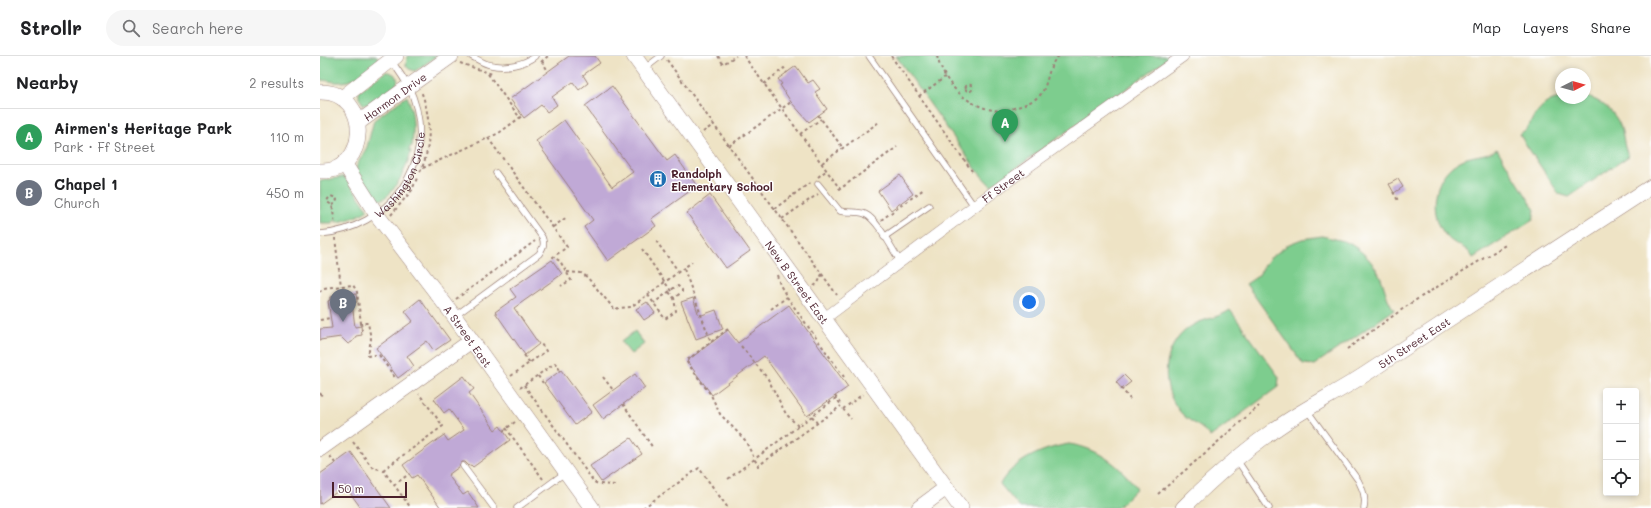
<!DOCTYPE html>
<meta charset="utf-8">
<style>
:root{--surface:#fff;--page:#f6f6f6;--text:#202124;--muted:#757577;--line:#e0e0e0;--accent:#d93025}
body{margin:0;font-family:Mali,sans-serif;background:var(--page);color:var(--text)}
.controls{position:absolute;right:12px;bottom:12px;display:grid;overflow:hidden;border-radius:4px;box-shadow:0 2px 6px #0003}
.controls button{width:36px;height:36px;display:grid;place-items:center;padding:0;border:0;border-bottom:1px solid var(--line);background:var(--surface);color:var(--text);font:20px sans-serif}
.compass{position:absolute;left:1235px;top:12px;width:36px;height:36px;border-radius:50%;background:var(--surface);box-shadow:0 2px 6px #0003;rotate:84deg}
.scale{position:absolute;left:12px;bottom:10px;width:75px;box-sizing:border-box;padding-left:4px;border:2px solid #4a1f2b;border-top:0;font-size:11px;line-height:14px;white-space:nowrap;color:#4a1f2b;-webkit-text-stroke:3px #fff;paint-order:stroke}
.you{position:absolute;left:709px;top:246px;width:14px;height:14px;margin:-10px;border:3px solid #fff;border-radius:50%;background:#1a73e8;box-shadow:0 0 0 6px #1a73e833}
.badge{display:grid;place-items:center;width:26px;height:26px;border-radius:50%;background:var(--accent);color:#fff;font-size:13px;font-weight:700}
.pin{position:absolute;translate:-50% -33px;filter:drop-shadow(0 1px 2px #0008)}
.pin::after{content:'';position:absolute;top:21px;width:14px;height:12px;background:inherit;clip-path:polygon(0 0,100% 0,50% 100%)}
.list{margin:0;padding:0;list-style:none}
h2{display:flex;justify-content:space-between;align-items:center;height:52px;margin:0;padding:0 16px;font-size:17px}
h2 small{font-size:13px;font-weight:400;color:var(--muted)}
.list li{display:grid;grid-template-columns:26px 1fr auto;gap:12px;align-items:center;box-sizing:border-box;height:56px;padding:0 16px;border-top:1px solid var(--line)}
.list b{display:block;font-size:15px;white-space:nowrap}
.list p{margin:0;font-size:13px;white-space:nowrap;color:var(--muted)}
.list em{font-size:13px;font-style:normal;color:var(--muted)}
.icon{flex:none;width:22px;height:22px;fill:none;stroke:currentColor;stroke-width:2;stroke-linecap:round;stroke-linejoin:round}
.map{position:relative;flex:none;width:1331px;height:452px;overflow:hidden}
header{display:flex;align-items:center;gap:24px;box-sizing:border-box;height:56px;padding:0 20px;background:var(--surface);border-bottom:1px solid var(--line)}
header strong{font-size:19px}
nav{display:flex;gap:22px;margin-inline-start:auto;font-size:14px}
.search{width:280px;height:36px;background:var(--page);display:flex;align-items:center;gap:10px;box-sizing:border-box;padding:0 14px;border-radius:22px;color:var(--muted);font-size:15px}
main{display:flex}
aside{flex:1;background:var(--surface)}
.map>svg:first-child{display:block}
.green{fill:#7dcd8e;stroke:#64765c}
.building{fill:#c0a9d6}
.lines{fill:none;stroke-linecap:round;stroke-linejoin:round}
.lane-casing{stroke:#9c8178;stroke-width:7}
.street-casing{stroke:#9c8178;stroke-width:12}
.secondary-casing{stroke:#9c8178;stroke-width:16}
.path{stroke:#9c8178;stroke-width:2;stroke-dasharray:3 3;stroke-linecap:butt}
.lane{stroke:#fff;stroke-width:5.5}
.street{stroke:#fff;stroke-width:11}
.secondary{stroke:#fff;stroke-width:15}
.labels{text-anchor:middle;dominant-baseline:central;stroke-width:3;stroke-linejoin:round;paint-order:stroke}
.street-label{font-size:11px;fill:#4a1f2b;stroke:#fff}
.poi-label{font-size:11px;font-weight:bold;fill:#4a1f2b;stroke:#fff;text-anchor:start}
</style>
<header>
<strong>Strollr</strong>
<div class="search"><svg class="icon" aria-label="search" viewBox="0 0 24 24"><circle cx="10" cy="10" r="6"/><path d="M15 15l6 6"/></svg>Search here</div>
<nav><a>Map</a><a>Layers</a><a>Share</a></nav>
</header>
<main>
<aside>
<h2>Nearby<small>2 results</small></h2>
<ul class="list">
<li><span class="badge" style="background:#2e9e5b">A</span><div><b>Airmen's Heritage Park</b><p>Park · Ff Street</p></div><em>110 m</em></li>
<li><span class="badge" style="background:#6b7280">B</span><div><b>Chapel 1</b><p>Church</p></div><em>450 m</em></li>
</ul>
</aside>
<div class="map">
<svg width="1331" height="452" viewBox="0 0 1331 452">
<rect width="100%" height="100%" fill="#fff"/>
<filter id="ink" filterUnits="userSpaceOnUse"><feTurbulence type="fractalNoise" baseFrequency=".025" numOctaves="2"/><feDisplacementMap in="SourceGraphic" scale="8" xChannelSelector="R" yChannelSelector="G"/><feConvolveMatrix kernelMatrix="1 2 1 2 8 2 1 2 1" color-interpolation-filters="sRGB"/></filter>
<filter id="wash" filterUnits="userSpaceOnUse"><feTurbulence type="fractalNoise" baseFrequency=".012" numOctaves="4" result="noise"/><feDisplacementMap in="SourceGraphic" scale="16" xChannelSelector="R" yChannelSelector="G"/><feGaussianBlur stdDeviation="0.9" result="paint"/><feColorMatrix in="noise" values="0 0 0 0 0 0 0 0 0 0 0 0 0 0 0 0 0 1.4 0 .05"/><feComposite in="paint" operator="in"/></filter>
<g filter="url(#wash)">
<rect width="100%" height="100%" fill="#eee3c5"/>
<path class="green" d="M0,0H57L59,5C48,13 37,25 22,26C15,27 7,24 0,24Z
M87,0H117L95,15L89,13L86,10Z
M576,0H852L671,130L658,116Z
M65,16C72,15 81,21 76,29C73,33 55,47 50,48C48,49 45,48 43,48L39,42V35Z
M87,40C94,56 94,73 92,90L90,91L89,94L91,95C88,108 74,142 59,144L40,121L36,113L37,109L47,91L54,64Z
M1265,40C1283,45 1298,58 1302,76C1305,87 1303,90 1309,100L1249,141L1239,138L1199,78C1210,72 1208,70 1214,60C1230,38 1242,42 1265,42Z
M1177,93L1215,154L1213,164L1153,202C1152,200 1150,197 1148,195C1140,188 1131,188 1124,177C1108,155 1114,118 1140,105C1153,98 1164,101 1177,93Z
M22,121H25L48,154C39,160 27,165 16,166V164L13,165L12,167H0V125Z
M1002,180C1009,182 1017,183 1024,185C1041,192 1058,210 1063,228C1067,240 1067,243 1074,254L994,309L983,308L926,228L938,220L949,203L969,188L982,183Z
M910,254L959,321L958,331L890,381C882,369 872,368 862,358C839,333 841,290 870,271C883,262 897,263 910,254Z
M315,275L324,288L311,298L301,286Z
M749,388C778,392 799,409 817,432L797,452H700L680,428C693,405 723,392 749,388Z"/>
<g id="blocks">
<path class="building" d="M249,0H275L280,7L263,19L268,27L259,34L253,26L232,41L237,49L227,56L221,49L204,62L190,43Z
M476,10L488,27L493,24L500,33L495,36L507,53L489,66L471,46L460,29L462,28L458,23Z
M292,30L347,105L355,99L377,130L331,163L336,170L288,205L264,171L273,164L216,85L244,64L292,131L313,116L265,50Z
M580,119L593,138L571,154L558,135Z
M1078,123L1083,131L1074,137L1069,128Z
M390,139L430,195L406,212L367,157Z
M232,204L242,218L194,252L219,288L205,299L175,256L196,241L190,233Z
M36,238L37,246L32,247L35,271L41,270L42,279L36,280L32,286L28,288L21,281L0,284V273L12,272L8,245L10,244V241Z
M373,242L379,260L396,254L403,273L376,283L361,246Z
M100,243L130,284L114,295L107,285L87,300L94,310L78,322L56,292L93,265L85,255Z
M327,246L335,257L324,264L316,253Z
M469,249L528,331L487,360L444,300L392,339L367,305L408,274L418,287Z
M241,314L272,356L255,369L224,327Z
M315,318L325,332L283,363L273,349Z
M804,319L811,326L802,333L796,326Z
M144,320L154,333L149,337L175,374L180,370L190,384L153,411L151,409L149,410L145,406H142L139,411L128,419L143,439L148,436L159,452H121L97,419L92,422L83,409L124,379L128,385L144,374L129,353L124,357L114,343Z
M311,382L322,398L281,426L270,410Z
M31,396L71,452H41L25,430L0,448V418Z"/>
</g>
</g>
<g filter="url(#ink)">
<use href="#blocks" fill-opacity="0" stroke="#9c8178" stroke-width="1"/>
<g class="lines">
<defs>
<g id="lane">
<path d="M151,0C157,3 164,8 171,9C185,12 204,9 215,0"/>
<path d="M549,0L654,150"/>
<path d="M324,13L341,0"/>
<path d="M498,128L520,155C528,157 537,155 545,158C558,164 572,193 580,205"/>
<path id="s1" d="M0,178C68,173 118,108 93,41C88,27 79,16 71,4"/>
<path d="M564,181L609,150"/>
<path d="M135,260L219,198C223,192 225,188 222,181L176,117"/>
<path d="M986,353L1038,424C1043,434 1046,441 1044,452"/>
<path d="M917,404L949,452"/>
<path d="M143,410L174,452"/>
<path d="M197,452L246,416"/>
</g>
<g id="street">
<path id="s2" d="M505,262L684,128L863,0"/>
</g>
<g id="secondary">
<path id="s3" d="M314,0L641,452"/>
<path d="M0,36C53,35 49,118 0,115"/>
<path d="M22,42L76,0"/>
<path id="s4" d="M39,66L131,0"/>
<path id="s5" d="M24,107L57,159L134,260L272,452"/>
<path d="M0,393L151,285"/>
<path d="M599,452L626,432"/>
<path id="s6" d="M863,452C892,423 928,391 963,368C991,349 1022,334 1050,315C1144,253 1237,192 1331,131"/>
</g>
</defs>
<use href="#lane" class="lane-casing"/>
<use href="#street" class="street-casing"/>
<use href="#secondary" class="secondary-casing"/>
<path class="path" d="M398,0L403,8L416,0
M424,0L520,133L577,91
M571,0L652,115
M617,0C624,30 651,54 682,55C687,55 692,52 697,51C705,49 716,44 721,38C729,27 727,9 739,0
M792,0H793
M347,4L517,239
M222,5L228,15
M221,6L228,0
M140,7L172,18
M168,18L200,62
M444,28L464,12L467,17
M645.5 32a3.5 3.5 0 1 1 7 0a3.5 3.5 0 1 1-7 0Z
M599,40L625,21
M498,59L523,92
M383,76L393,69
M480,78L501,63
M168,82L247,191L233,201L240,205L251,224L241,230
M409,90L471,46
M502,107L559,66
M103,112L179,77L202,60
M100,116C112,92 111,60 101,35
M498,121L507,114
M1073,136L1079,146
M12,149L15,148L17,144L16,142L11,140L8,143L7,146L12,149L15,168
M454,153L491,126
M71,159L92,134L97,122
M462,163L498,138
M561,164L604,133
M233,171L247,161
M15,182L21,230
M336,185L359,216
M322,193L351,235
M364,213L391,286
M247,216L261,217L267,221L295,254L298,252L311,251L372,206
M457,219L460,229L467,241L524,321
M494,230L498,227L502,218
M0,236L3,232L33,229L37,236L41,267H48L51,283L48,300L52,299H59L76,323
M349,236L354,242
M328,239L345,263L356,255L354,242L362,236V234L358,230L355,231L334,247
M136,243L215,185
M451,253L467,241
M0,264L10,262
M41,267L42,274
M408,273L366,305L391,339L400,358L425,384L438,410L521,350
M421,290L448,323L466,358L478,370
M1027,293L1091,247L1187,188
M204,299L210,307
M191,320L226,295L221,288
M218,320L223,327
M283,321L293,334
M204,329L274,426L278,428L295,429
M200,332L235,307L240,314
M801,332L810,343
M0,337L2,340
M515,340L521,349
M303,348L333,392
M523,353L543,338
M523,353L531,363
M492,360L497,367
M186,372L223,423
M183,375L195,366
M33,386L52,411L63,414L91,452
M10,400L15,407
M63,414L123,370L99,338
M408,423L516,342
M74,429L89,418
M838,438L939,350
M323,452L379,412L408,452"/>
<use href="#lane" class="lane"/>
<use href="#street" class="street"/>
<use href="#secondary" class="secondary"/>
</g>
</g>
<defs>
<symbol id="building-disc" viewBox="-11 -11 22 22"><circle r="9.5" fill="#1f6fb2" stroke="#fff"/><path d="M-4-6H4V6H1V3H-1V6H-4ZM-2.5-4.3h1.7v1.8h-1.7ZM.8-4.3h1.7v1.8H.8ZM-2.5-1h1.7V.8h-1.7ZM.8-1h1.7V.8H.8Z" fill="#fff"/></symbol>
</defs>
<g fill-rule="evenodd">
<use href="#building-disc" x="328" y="113" width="20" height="20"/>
</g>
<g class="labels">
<g class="street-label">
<text stroke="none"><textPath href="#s4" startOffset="44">Harmon Drive</textPath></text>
<text stroke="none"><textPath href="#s1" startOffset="108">Washington Circle</textPath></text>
<text stroke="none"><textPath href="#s2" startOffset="222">Ff Street</textPath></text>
<text stroke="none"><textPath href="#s3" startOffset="279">New B Street East</textPath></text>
<text stroke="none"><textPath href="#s5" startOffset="213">A Street East</textPath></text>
<text stroke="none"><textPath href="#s6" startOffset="285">5th Street East</textPath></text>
</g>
<g class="poi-label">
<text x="351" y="117">Randolph<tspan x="351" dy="13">Elementary School</tspan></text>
</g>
</g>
</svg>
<div class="controls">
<button>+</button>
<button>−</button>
<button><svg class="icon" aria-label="locate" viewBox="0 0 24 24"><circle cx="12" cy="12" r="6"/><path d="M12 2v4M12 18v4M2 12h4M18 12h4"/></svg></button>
</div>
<svg class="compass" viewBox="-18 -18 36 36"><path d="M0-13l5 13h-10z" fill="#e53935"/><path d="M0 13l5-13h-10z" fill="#757577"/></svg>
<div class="scale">50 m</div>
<div class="you"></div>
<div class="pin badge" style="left:685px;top:86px;background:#2e9e5b">A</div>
<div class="pin badge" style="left:23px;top:266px;background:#6b7280">B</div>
</div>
</main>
